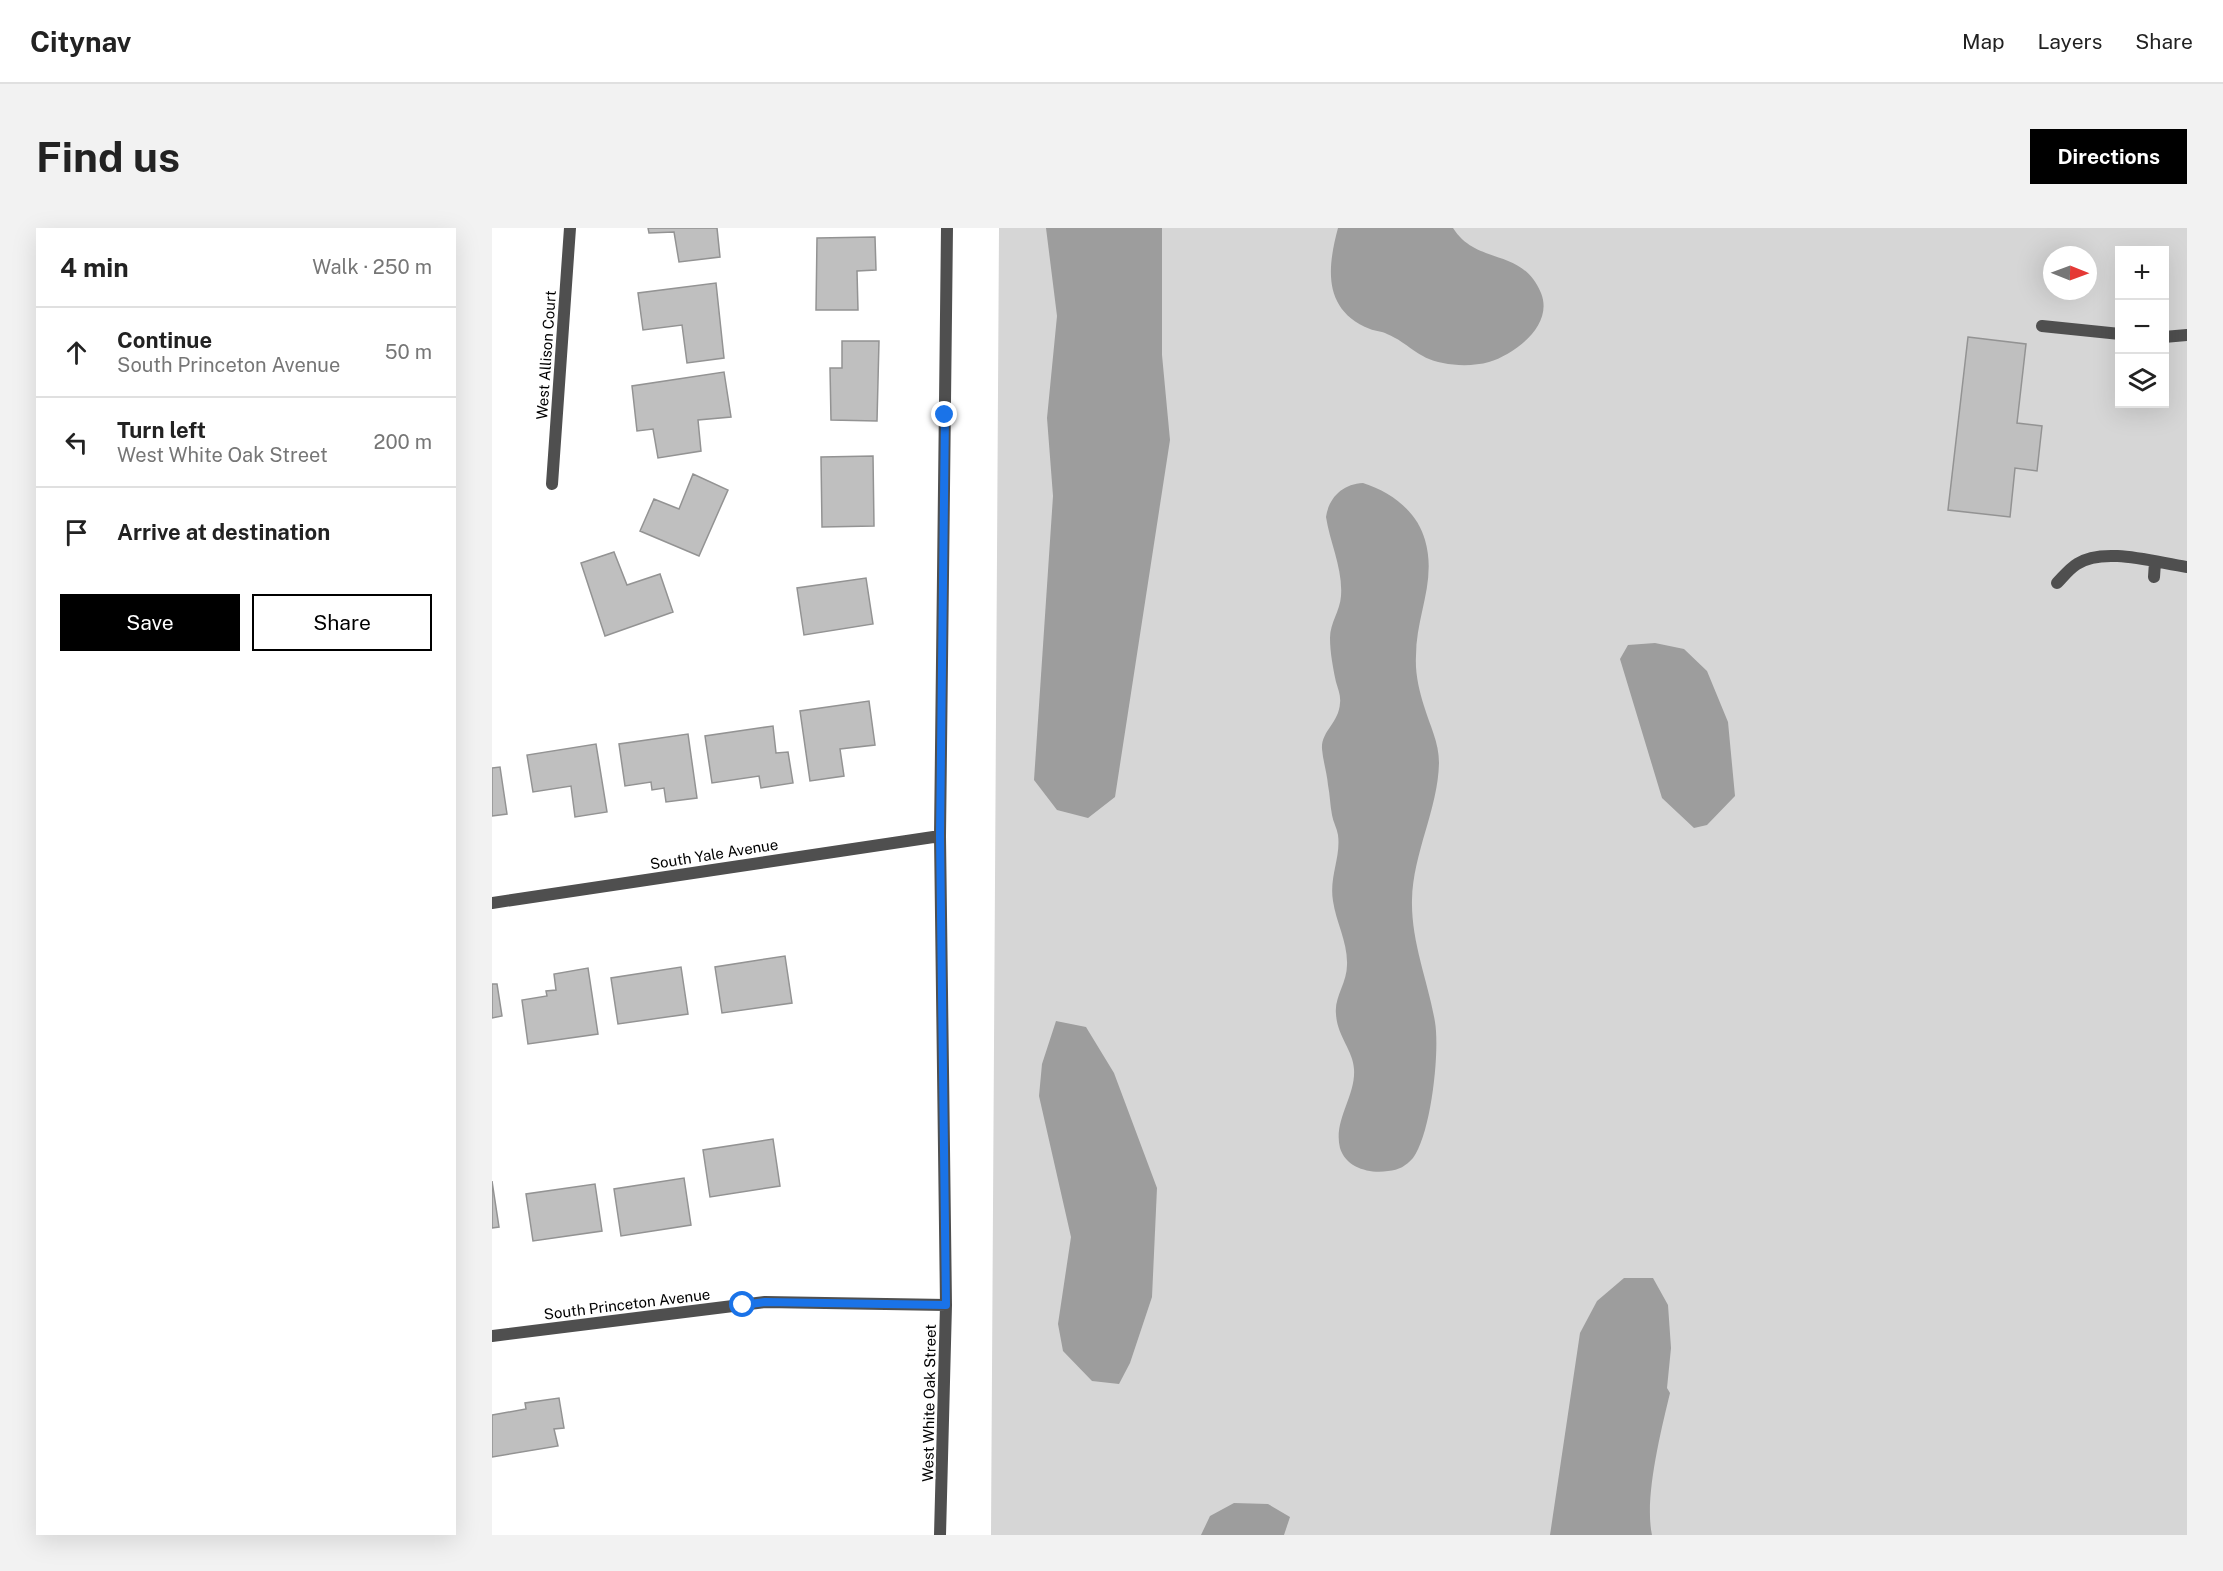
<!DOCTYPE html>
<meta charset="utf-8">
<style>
:root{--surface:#fff;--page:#f2f2f2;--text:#222;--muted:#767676;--line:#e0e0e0;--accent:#000}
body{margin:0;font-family:"Public Sans",sans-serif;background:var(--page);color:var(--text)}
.controls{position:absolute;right:18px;top:18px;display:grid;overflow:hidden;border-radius:0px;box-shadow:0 6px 24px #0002}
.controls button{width:54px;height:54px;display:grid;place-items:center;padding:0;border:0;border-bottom:2px solid var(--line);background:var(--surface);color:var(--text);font:30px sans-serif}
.compass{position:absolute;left:1551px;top:18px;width:54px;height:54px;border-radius:50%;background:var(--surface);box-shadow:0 6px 24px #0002;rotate:91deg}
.stop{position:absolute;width:18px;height:18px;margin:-14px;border:4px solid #1a73e8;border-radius:50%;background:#fff}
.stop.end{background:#1a73e8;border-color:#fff;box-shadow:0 2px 6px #0008}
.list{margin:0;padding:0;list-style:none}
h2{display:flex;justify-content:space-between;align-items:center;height:78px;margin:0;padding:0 24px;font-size:26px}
h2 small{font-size:20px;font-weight:400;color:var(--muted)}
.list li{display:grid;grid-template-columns:39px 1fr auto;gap:18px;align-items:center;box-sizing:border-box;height:90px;padding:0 24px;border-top:2px solid var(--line)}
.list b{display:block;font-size:22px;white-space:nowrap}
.list p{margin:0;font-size:20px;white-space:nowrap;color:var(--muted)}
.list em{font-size:20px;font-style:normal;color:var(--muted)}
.actions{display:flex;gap:12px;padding:18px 24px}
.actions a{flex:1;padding:14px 0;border:2px solid var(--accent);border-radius:0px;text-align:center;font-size:21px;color:var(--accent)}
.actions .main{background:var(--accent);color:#fff}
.icon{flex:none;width:33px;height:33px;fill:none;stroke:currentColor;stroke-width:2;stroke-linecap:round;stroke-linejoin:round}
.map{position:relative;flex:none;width:1695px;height:1307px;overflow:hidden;border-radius:0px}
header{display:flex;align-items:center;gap:36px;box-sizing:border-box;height:84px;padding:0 30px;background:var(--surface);border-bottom:2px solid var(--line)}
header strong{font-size:28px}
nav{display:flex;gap:33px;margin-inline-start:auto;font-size:21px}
.intro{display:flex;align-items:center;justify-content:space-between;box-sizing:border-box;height:144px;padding:0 36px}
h1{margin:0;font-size:42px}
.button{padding:15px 27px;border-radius:0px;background:var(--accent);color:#fff;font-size:21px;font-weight:700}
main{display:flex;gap:36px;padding:0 36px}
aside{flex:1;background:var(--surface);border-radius:0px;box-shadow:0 6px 24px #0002}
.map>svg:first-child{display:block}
.green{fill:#d6d6d6;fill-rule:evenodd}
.water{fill:#9d9d9d}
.building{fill:#bfbfbf;stroke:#939393;stroke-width:1.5}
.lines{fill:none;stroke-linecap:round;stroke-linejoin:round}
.service{stroke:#4f4f4f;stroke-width:12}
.minor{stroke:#4f4f4f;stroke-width:12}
.route{stroke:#1a73e8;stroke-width:8}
.labels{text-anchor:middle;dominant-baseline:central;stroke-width:4.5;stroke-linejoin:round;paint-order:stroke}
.street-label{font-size:15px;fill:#000;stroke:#fff}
</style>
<header>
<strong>Citynav</strong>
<nav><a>Map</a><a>Layers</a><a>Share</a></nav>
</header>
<div class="intro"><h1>Find us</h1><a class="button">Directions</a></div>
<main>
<aside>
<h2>4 min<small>Walk · 250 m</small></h2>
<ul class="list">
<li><svg class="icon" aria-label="ahead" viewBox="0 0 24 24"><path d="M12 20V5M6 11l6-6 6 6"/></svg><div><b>Continue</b><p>South Princeton Avenue</p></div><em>50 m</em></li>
<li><svg class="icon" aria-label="left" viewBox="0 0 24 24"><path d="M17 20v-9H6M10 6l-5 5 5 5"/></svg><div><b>Turn left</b><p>West White Oak Street</p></div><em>200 m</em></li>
<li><svg class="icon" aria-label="arrive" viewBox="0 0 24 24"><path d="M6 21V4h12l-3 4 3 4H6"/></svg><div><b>Arrive at destination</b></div></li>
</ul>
<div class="actions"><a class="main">Save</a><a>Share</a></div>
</aside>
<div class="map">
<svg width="1695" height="1307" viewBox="0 0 1695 1307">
<rect width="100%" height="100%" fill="#fff"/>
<path class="green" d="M507,0H1695V1307H499ZM1628,22H1672V176H1628ZM1560,27H1596V63H1560Z"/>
<path class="water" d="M554,0H670V127L678,212L623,569L596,590L565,582L542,552L561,268L555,190L565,88Z
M846,0H961C985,38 1030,19 1049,65C1062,97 1023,126 997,134C983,138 965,138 951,135C924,130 917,115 895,106C890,103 883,103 878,101C831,82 835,41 846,0Z
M871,255C899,264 925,283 933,312C945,353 924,387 924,428C923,445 927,462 932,478C938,498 947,514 947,535C946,581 921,625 920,672C919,714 936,753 943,794C948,824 939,906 921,930C914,938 907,942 896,943C878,946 854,940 848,920C841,892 864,868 862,841C861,822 845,808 844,786C842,769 855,755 855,737C856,715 844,694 841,673C837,649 849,629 846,607C845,600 841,594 840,587C838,577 838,567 836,557C835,545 831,533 830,521C829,503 847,495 848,475C849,468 846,461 844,454C841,440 838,424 838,410C838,395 848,383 849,368C851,341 838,315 834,289C837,269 851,256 871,255Z
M1163,415L1192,421L1215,443L1236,494L1243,568L1215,597L1202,600L1170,570L1128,431L1136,417Z
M564,793L594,799L622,845L665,960L660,1069L638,1135L627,1156L600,1153L571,1123L566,1096L579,1009L547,868L550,836Z
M1132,1050H1161L1176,1077L1179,1120L1175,1160L1178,1165C1169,1203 1152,1270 1160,1307H1058L1088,1105L1105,1073Z
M742,1275L776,1276L798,1289L792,1307H709L718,1288Z"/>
<path class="building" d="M156,0H225L228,29L187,34L182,4L157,5Z
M383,9L384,42L365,43L366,82H324L325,10Z
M224,55L232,130L195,135L190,97L151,102L146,65Z
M1476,109L1534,116L1525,195L1550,198L1545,243L1523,240L1518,289L1456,282Z
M350,113H387L385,193L339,192L338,140H350Z
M232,144L239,189L206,192L209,223L166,230L161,201L145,203L140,158Z
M381,228L382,298L330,299L329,229Z
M201,246L236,262L207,328L148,303L162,271L187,281Z
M122,324L135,357L168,346L181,384L113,408L89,335Z
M374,350L381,396L312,407L305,360Z
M377,473L383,517L348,521L352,548L318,553L308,483Z
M281,498L284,525L296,524L301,555L269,560L267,548L220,555L213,508Z
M196,506L205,570L174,574L172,560L160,562L159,554L133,558L127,516Z
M104,516L115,584L83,589L79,558L41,564L35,527Z
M8,539L15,586L0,588V540Z
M293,728L300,775L230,785L223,739Z
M189,739L196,786L126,796L119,750Z
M96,740L106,806L36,816L30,772L55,768L54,763L64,762L62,746Z
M0,756H5L10,788L0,790Z
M281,911L288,958L218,969L211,922Z
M192,950L199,997L129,1008L122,961Z
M0,953L7,999L0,1000Z
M103,956L110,1003L41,1013L34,966Z
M67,1170L72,1200L62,1201L66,1218L0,1229V1187L34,1181L33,1175Z"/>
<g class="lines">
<path class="service" d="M1550,98L1628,106
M1672,109L1695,107
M1662,349L1663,334
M1565,355C1571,349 1577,341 1585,336C1612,318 1665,335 1695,339"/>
<path class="minor" d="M60,256L78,0
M0,675L448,608
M0,1108L273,1074L454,1077
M448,1307L454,1077L448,608L455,0"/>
</g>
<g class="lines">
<path class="route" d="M251,1077L273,1074L454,1077L448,608L453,187"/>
</g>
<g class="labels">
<g class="street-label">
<text transform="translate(54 127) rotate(-86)">West Allison Court</text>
<text transform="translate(222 626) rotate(-9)">South Yale Avenue</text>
<text transform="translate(135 1076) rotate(-7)">South Princeton Avenue</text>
<text transform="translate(437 1175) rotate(-89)">West White Oak Street</text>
</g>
</g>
</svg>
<div class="controls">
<button>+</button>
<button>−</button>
<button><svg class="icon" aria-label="layers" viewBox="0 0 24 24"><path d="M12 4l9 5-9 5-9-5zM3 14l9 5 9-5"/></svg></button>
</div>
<svg class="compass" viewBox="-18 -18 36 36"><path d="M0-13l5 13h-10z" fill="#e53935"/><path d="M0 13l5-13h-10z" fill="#767676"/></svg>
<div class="stop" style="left:251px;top:1077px"></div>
<div class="stop end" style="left:453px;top:187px"></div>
</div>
</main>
